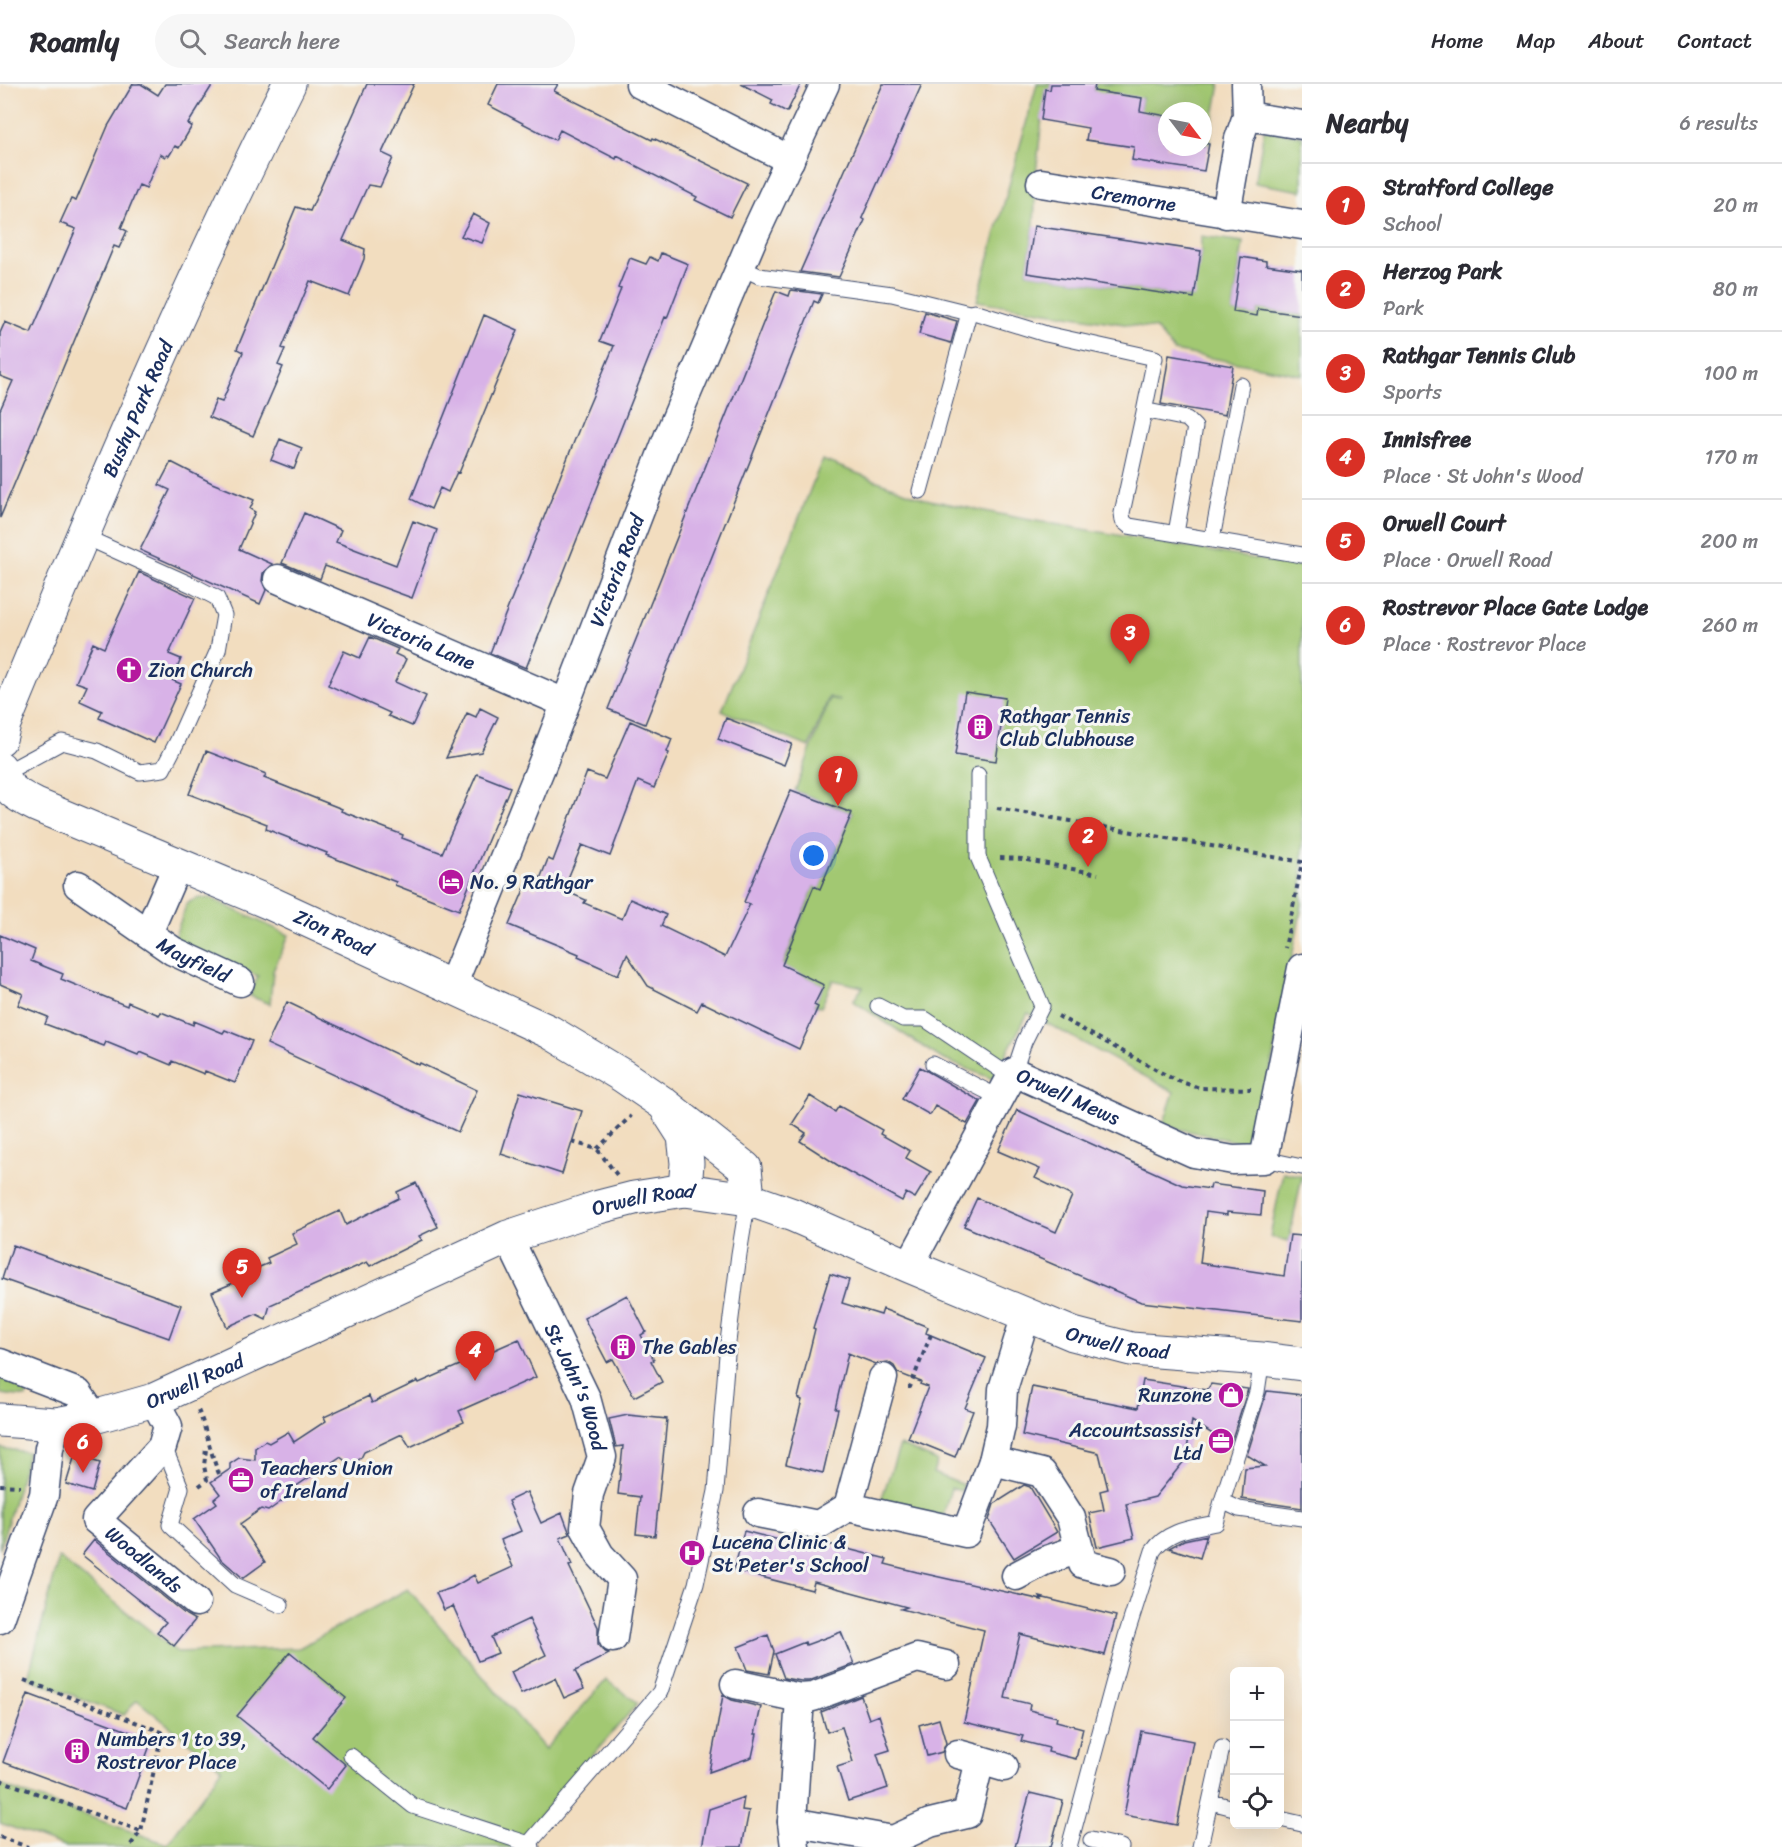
<!DOCTYPE html>
<meta charset="utf-8">
<style>
:root{--surface:#fff;--page:#f7f7f7;--text:#2b2b33;--muted:#7c7c81;--line:#e1e1e2;--accent:#d93025}
body{margin:0;font-family:Sriracha,sans-serif;background:var(--page);color:var(--text)}
.controls{position:absolute;right:18px;bottom:18px;display:grid;overflow:hidden;border-radius:9px;box-shadow:0 6px 24px #0002}
.controls button{width:54px;height:54px;display:grid;place-items:center;padding:0;border:0;border-bottom:2px solid var(--line);background:var(--surface);color:var(--text);font:30px sans-serif}
.compass{position:absolute;left:1158px;top:18px;width:54px;height:54px;border-radius:50%;background:var(--surface);box-shadow:0 6px 24px #0002;rotate:122deg}
.you{position:absolute;left:814px;top:772px;width:21px;height:21px;margin:-15px;border:4px solid #fff;border-radius:50%;background:#1a73e8;box-shadow:0 0 0 9px #1a73e833}
.badge{display:grid;place-items:center;width:39px;height:39px;border-radius:50%;background:var(--accent);color:#fff;font-size:20px;font-weight:700}
.pin{position:absolute;translate:-50% -50px;filter:drop-shadow(0 2px 3px #0008)}
.pin::after{content:'';position:absolute;top:32px;width:21px;height:18px;background:inherit;clip-path:polygon(0 0,100% 0,50% 100%)}
.list{margin:0;padding:0;list-style:none}
h2{display:flex;justify-content:space-between;align-items:center;height:78px;margin:0;padding:0 24px;font-size:26px}
h2 small{font-size:20px;font-weight:400;color:var(--muted)}
.list li{display:grid;grid-template-columns:39px 1fr auto;gap:18px;align-items:center;box-sizing:border-box;height:84px;padding:0 24px;border-top:2px solid var(--line)}
.list b{display:block;font-size:22px;white-space:nowrap}
.list p{margin:0;font-size:20px;white-space:nowrap;color:var(--muted)}
.list em{font-size:20px;font-style:normal;color:var(--muted)}
.icon{flex:none;width:33px;height:33px;fill:none;stroke:currentColor;stroke-width:2;stroke-linecap:round;stroke-linejoin:round}
.map{position:relative;flex:none;width:1302px;height:1763px;overflow:hidden}
header{display:flex;align-items:center;gap:36px;box-sizing:border-box;height:84px;padding:0 30px;background:var(--surface);border-bottom:2px solid var(--line)}
header strong{font-size:28px}
nav{display:flex;gap:33px;margin-inline-start:auto;font-size:21px}
.search{width:420px;height:54px;background:var(--page);display:flex;align-items:center;gap:15px;box-sizing:border-box;padding:0 21px;border-radius:33px;color:var(--muted);font-size:22px}
main{display:flex}
aside{flex:1;background:var(--surface)}
.map>svg:first-child{display:block}
.green{fill:#a2c872;stroke:#5e7c68;stroke-width:1.5}
.building{fill:#d8b2e7}
.lines{fill:none;stroke-linecap:round;stroke-linejoin:round}
.service-casing{stroke:#3b496d;stroke-width:17}
.minor-casing{stroke:#3b496d;stroke-width:31}
.tertiary-casing{stroke:#3b496d;stroke-width:35}
.path{stroke:#3b496d;stroke-width:4;stroke-dasharray:4.5 4.5;stroke-linecap:butt}
.service{stroke:#fff;stroke-width:15}
.minor{stroke:#fff;stroke-width:28}
.tertiary{stroke:#fff;stroke-width:33}
.labels{text-anchor:middle;dominant-baseline:central;stroke-width:6;stroke-linejoin:round;paint-order:stroke}
.street-label{font-size:20px;fill:#1b2f5e;stroke:#f6f6f2}
.poi-label{font-size:20px;fill:#1b2f5e;stroke:#f6f6f2;text-anchor:start}
</style>
<header>
<strong>Roamly</strong>
<div class="search"><svg class="icon" aria-label="search" viewBox="0 0 24 24"><circle cx="10" cy="10" r="6"/><path d="M15 15l6 6"/></svg>Search here</div>
<nav><a>Home</a><a>Map</a><a>About</a><a>Contact</a></nav>
</header>
<main>
<div class="map">
<svg width="1302" height="1763" viewBox="0 0 1302 1763">
<rect width="100%" height="100%" fill="#f6f6f2"/>
<filter id="ink" filterUnits="userSpaceOnUse"><feTurbulence type="fractalNoise" baseFrequency=".0167" numOctaves="2"/><feDisplacementMap in="SourceGraphic" scale="12" xChannelSelector="R" yChannelSelector="G"/><feConvolveMatrix kernelMatrix="1 2 1 2 8 2 1 2 1" color-interpolation-filters="sRGB"/></filter>
<filter id="wash" filterUnits="userSpaceOnUse"><feTurbulence type="fractalNoise" baseFrequency=".008" numOctaves="4" result="noise"/><feDisplacementMap in="SourceGraphic" scale="24" xChannelSelector="R" yChannelSelector="G"/><feGaussianBlur stdDeviation="1.35" result="paint"/><feColorMatrix in="noise" values="0 0 0 0 0 0 0 0 0 0 0 0 0 0 0 0 0 1.4 0 .05"/><feComposite in="paint" operator="in"/></filter>
<g filter="url(#wash)">
<rect width="100%" height="100%" fill="#f2ddbf"/>
<path class="green" d="M1037,0H1051L1050,6H1045L1036,90L1034,142L1027,189L1193,214L1201,167V152L1243,158L1233,228L1257,232L1258,225L1302,231V291L1174,267L1156,245L977,217Z
M1095,0H1220L1209,60L1203,59V27H1167V32L1148,29L1137,45L1142,14L1091,25Z
M1264,46L1302,52V107L1255,99Z
M822,376L925,415L1019,434L1302,483V821L1258,1051L1243,1059L1170,1043H1153L1164,1038L1174,1008L1028,929L993,995L942,975L853,917L863,903L833,896L821,923L814,921L824,901L783,882L814,802L820,804L852,729L795,707L830,614L840,617L829,613L809,663L722,627Z
M198,814H210L289,851L273,887L270,920L250,912L258,892L185,863L175,852L187,819Z
M1283,1088L1302,1092L1289,1157L1270,1153Z
M0,1286L31,1298L26,1313L0,1310Z
M900,1361L937,1377L933,1389L963,1401L961,1407L951,1404L943,1433L880,1419Z
M0,1364L28,1368L0,1465Z
M59,1474L177,1568L299,1564L408,1505L545,1665L606,1596L638,1619L536,1737L511,1763H64L0,1739V1701L167,1760L222,1685L137,1616L124,1631L28,1594Z"/>
<g id="blocks">
<path class="building" d="M133,0H141L158,11L165,0H213L188,40L192,42L179,64L175,62L169,72L167,71L165,73L160,70L146,104L139,101L121,144L127,147L119,164L114,162L0,434V326L13,297L0,292V249L5,238L31,249L76,145L60,139L71,115L76,117L108,42Z
M367,0H414L382,69L393,74L380,103L368,101L343,156L365,165L364,175L349,212L310,197L282,264L285,265L278,281L283,283L253,352L209,333L216,316L222,318L243,268L237,265L296,123L310,127Z
M498,0H558L554,7L652,56L653,54L747,99L730,133L695,116L697,113L617,72L616,75L560,46L555,56L488,21Z
M741,0H801L787,28L771,20L773,16Z
M883,0H922L862,134L865,136L839,193L800,188Z
M1051,0H1095L1094,7L1142,14L1140,27L1167,32V63H1203V59L1209,60L1204,87L1132,76L1134,63L1086,56L1088,44L1041,36L1045,5L1050,6Z
M473,130L490,139L482,159L461,152Z
M1034,142L1201,167L1194,214L1027,189Z
M661,169L688,180L667,234L665,233L526,584L490,569L583,335L614,262L600,257L621,205L618,204L630,174L646,180L650,173L658,177Z
M1241,173L1266,177V181L1302,186V231L1258,225L1257,232L1233,228Z
M791,206L822,210L818,219L814,217L645,640L608,625L776,207L789,212Z
M925,228L957,237L951,259L919,250Z
M484,231L518,246L459,389L457,388L448,408L440,404L431,425L411,415Z
M1169,271L1233,282L1225,331L1161,320Z
M280,355L302,364L294,385L271,376Z
M171,378L212,399L254,416L250,425L255,428L239,465L272,480L263,489L262,497L266,506L260,520L140,466L170,406L159,401Z
M304,429L341,446L336,458L396,481L413,437L437,446L412,514L325,482L320,495L282,479Z
M139,488L195,514L169,570L181,575L172,596L181,600L154,659L99,634L102,627L80,617L87,602L76,598L93,559L104,564Z
M370,553L398,565L395,570L406,575L395,598L426,612L412,642L388,632L390,629L328,601L344,567L360,574Z
M965,608L1005,614L996,677L955,671Z
M480,624L498,633L481,668L446,674L467,629L476,633Z
M726,634L792,660L784,681L718,655Z
M630,637L672,655L667,668L669,669L654,704L638,697L610,772L582,761L563,806L586,816L584,819L622,835L630,815L666,831L661,842L725,873L750,820L744,818L791,706L852,729L820,805L814,802L782,881L824,901L814,921L818,923L799,965L702,918L697,927L648,902L627,870L618,891L578,873L579,870L509,841L526,801L536,805L548,775L553,777L587,688L605,695Z
M206,667L266,690L264,694L342,725L341,727L403,751L402,754L442,769L477,690L510,703L459,826L395,801L396,798L326,771L327,769L266,745L267,740L189,710Z
M0,851L35,866L31,877L63,890L61,895L127,922L128,918L159,931L161,928L193,941L194,937L223,949L225,946L252,957L235,999L205,987L204,990L172,977L171,981L140,968L138,971L106,958L104,962L45,940L48,933L18,921L23,910L0,900Z
M287,918L419,981L420,979L477,1006L458,1048L267,960Z
M920,983L980,1017L967,1040L935,1022L930,1031L902,1015Z
M520,1008L582,1027L562,1090L501,1070Z
M810,1012L835,1028L839,1022L882,1046L880,1050L910,1067L906,1074L931,1088L915,1114L906,1109L902,1117L842,1084L800,1057L806,1049L792,1040Z
M1017,1026L1182,1101L1210,1105L1211,1100L1263,1107L1261,1131L1227,1128V1131L1206,1128L1200,1179L1284,1192L1290,1151L1302,1152V1237L1141,1218L964,1142L977,1114L1056,1148L1072,1112L1035,1094L1040,1085L998,1067Z
M416,1099L438,1143L419,1152L422,1156L370,1182L367,1178L270,1221L266,1235L256,1230L227,1243L212,1208L238,1197L236,1193L269,1179L267,1174L297,1160L292,1149L340,1127L346,1141L399,1114L397,1108Z
M13,1161L181,1221L169,1254L2,1195Z
M830,1190L849,1196L842,1219L881,1231L883,1225L928,1243L926,1249L986,1274L965,1324L973,1327L955,1373L908,1354L928,1303L920,1300L921,1298L898,1289L894,1282L888,1278L876,1280L848,1269L835,1325H838L823,1389L786,1380L802,1316L798,1314L815,1245L813,1244Z
M627,1211L646,1248L641,1251L654,1276L651,1277L662,1298L634,1313L613,1275L607,1278L584,1234Z
M519,1255L536,1293L459,1327L464,1338L410,1363L402,1350L364,1368L361,1374L354,1379L347,1378L340,1373L295,1403L293,1409L275,1422L268,1427L261,1425L240,1440L265,1478L243,1494L221,1475L194,1435L217,1419L214,1415L220,1410L211,1398L230,1385V1380L239,1374L255,1376V1364L265,1357L269,1359L288,1348L294,1358L326,1337L324,1333L369,1312L372,1319L418,1297L419,1299Z
M1143,1296L1207,1306L1211,1300L1248,1305L1230,1361L1192,1337L1185,1376L1155,1413L1126,1420L1134,1454L1097,1463L1089,1429L1104,1426L1100,1407L1108,1405L1099,1369L1022,1351L1032,1303L1138,1324Z
M1267,1307L1302,1311V1424L1242,1415L1245,1384L1265,1382L1247,1371Z
M628,1331L667,1335L655,1452L636,1450L640,1413L618,1410L623,1362L616,1363L609,1335Z
M75,1371L100,1379L92,1408L66,1400Z
M1024,1401L1030,1403L1057,1448L1014,1474L989,1436L994,1420Z
M527,1408L541,1439L562,1429L570,1450L560,1454L572,1481L569,1482L598,1543V1561L602,1566L609,1570L575,1587L584,1605L564,1614L555,1594L521,1610L511,1588L546,1571L529,1535L491,1553L498,1569L478,1577L453,1522L444,1526L436,1509L452,1504L474,1491L478,1499L513,1483L501,1456L521,1447L508,1417Z
M744,1447L822,1467L824,1459L887,1475L885,1480L917,1488L1042,1516L1040,1513L1116,1532L1105,1571L1020,1550L1005,1614L1030,1620L1029,1626L1057,1633L1056,1637L1083,1644L1076,1675L1048,1668L1049,1664L1021,1657L1023,1652L964,1638L984,1546L901,1525L907,1523L814,1498L812,1506L734,1486Z
M1207,1451L1200,1474L1169,1464L1184,1456Z
M94,1456L186,1531L195,1536L174,1562L157,1548L166,1538L82,1471Z
M841,1548L854,1580L809,1597H801L784,1594L775,1570L805,1558L806,1561Z
M768,1551L774,1567L769,1590L747,1586L738,1563Z
M290,1568L346,1614L313,1653L346,1681L327,1705L237,1632Z
M28,1610L152,1656L127,1724L3,1678Z
M723,1611L732,1616L761,1623L755,1650H757L752,1673L709,1688Z
M861,1612L869,1635L879,1631L890,1666L877,1670L888,1704L848,1717L837,1683L853,1678L842,1643L827,1648L821,1628Z
M939,1635L946,1659L942,1668L927,1672L919,1641Z
M1141,1647L1193,1657L1177,1741L1124,1731Z
M1030,1709L1063,1717L1051,1763H1015Z
M744,1713L742,1726L749,1727L742,1763H702L709,1725Z"/>
</g>
</g>
<g filter="url(#ink)">
<use href="#blocks" fill-opacity="0" stroke="#3b496d" stroke-width="1.5"/>
<g class="lines">
<defs>
<path id="service" d="M740,183L759,192L892,210L969,229L974,228L1046,250L1155,274L1144,328
M920,407L969,229
M1176,449L1195,343L1187,335L1148,327L1144,328L1122,429L1123,437L1129,442L1302,471
M1212,455L1241,301
M1,691L62,658L97,667L140,688L163,685L177,658L218,566L224,531L217,514L194,502L83,452
M978,691V773L1042,922L1024,958L1014,988
M878,922L903,935H925L1011,993
M933,980L1000,1014
M1264,1075L1302,1083
M1262,1275L1257,1308L1222,1417L1239,1425L1302,1434
M162,1363L167,1370L181,1404L170,1441L235,1501L281,1521
M351,1672L413,1722L529,1760L532,1763
M1211,1718L1234,1724
M1280,1735L1302,1740
M1091,1756L1121,1763
M526,1763L660,1608L696,1500L716,1407L728,1258L739,1170L748,1115
M1069,1763L1126,1552L1153,1467C1167,1446 1192,1444 1216,1439L1222,1417
M1200,1763L1222,1664"/>
<g id="minor">
<path d="M640,0L790,76"/>
<path d="M1247,32L1302,41"/>
<path id="s1" d="M1041,99L1302,141"/>
<path d="M1226,130L1239,55L1247,32L1246,0"/>
<path id="s2" d="M278,495L565,619"/>
<path id="s3" d="M78,801L173,867L240,898"/>
<path d="M148,849L178,780"/>
<path id="s4" d="M452,902L543,678L669,351L752,156L825,0"/>
<path id="s5" d="M508,1153L586,1314L602,1373L589,1410L585,1444L600,1471L622,1495L613,1554"/>
<path id="s6" d="M909,1182L1014,988L1194,1069L1233,1076L1264,1075L1302,884"/>
<path d="M0,1279L78,1309L94,1333"/>
<path d="M883,1294L848,1423L966,1449L993,1377L1001,1342L1003,1305L1026,1231"/>
<path id="s7" d="M154,1316L168,1342L162,1363L96,1436L196,1518"/>
<path d="M993,1377L1042,1389L1071,1434L1079,1465"/>
<path d="M758,1429L818,1441L848,1423"/>
<path d="M1016,1492L1044,1477L1079,1465L1083,1480L1111,1487"/>
<path d="M0,1535L44,1411L49,1364L56,1340"/>
<path d="M735,1600L800,1614L813,1613L917,1574L946,1581"/>
<path d="M980,1676L1004,1683"/>
<path d="M792,1738L893,1756L930,1739L967,1730L980,1676L958,1670"/>
<path d="M795,1763L792,1738L800,1614"/>
</g>
<g id="tertiary">
<path id="s8" d="M0,655L4,640C93,424 184,209 289,0"/>
<path id="s9" d="M0,684C4,705 18,712 36,721L270,819L550,948L623,992L664,1020L745,1084L748,1115"/>
<path d="M668,1027L684,1052L687,1079L685,1106"/>
<path id="s10" d="M0,1336L56,1340L94,1333L154,1316L508,1153L599,1123L634,1114L685,1106L748,1115L793,1131L909,1182L1073,1250L1131,1265L1262,1275L1302,1280"/>
</g>
</defs>
<use href="#service" class="service-casing"/>
<use href="#minor" class="minor-casing"/>
<use href="#tertiary" class="tertiary-casing"/>
<path class="path" d="M997,724L1302,778L1285,864
M1000,774L1022,775L1098,790
M1058,932L1175,996L1200,1004L1251,1005
M572,1058L597,1065L617,1091
M597,1065L631,1032
M908,1303H910L932,1248
M198,1326C208,1349 210,1370 220,1392
M0,1401L20,1402
M199,1402L207,1396L204,1382L206,1365L210,1363
M24,1596L162,1648L141,1747L129,1763
M0,1696L141,1747
M0,1753L28,1763"/>
<use href="#service" class="service"/>
<use href="#minor" class="minor"/>
<use href="#tertiary" class="tertiary"/>
</g>
</g>
<defs>
<symbol id="church-disc" viewBox="-11 -11 22 22"><circle r="9.5" fill="#b5179e" stroke="#f6f6f2"/><path d="M-1.2-6h2.4v3.5h3.3v2.4h-3.3V6h-2.4V-.1h-3.3v-2.4h3.3Z" fill="#fff"/></symbol>
<symbol id="building-disc" viewBox="-11 -11 22 22"><circle r="9.5" fill="#b5179e" stroke="#f6f6f2"/><path d="M-4-6H4V6H1V3H-1V6H-4ZM-2.5-4.3h1.7v1.8h-1.7ZM.8-4.3h1.7v1.8H.8ZM-2.5-1h1.7V.8h-1.7ZM.8-1h1.7V.8H.8Z" fill="#fff"/></symbol>
<symbol id="hotel-disc" viewBox="-11 -11 22 22"><circle r="9.5" fill="#b5179e" stroke="#f6f6f2"/><path d="M-6-4.5h1.5V1H6V5H4.5V3h-9V5H-6ZM-4 0a1.8 1.8 0 1 1 3.6 0ZM.5 0V-2.5h3Q6-2.5 6 0Z" fill="#fff"/></symbol>
<symbol id="shop-disc" viewBox="-11 -11 22 22"><circle r="9.5" fill="#b5179e" stroke="#f6f6f2"/><path d="M-5-2.5h2.3a2.7 3.5 0 0 1 5.4 0H5L5.5 6h-11ZM-1.5-2.5h3a1.5 2.3 0 0 0-3 0Z" fill="#fff"/></symbol>
<symbol id="office-disc" viewBox="-11 -11 22 22"><circle r="9.5" fill="#b5179e" stroke="#f6f6f2"/><path d="M-6-3h4V-5.5h4V-3h4V5H-6ZM-1-4.5V-3h2v-1.5ZM-6 0V1H6V0Z" fill="#fff"/></symbol>
<symbol id="hospital-disc" viewBox="-11 -11 22 22"><circle r="9.5" fill="#b5179e" stroke="#f6f6f2"/><path d="M-5-5h3v3.5h4V-5h3V5h-3V1.5h-4V5h-3Z" fill="#fff"/></symbol>
</defs>
<g fill-rule="evenodd">
<use href="#church-disc" x="114" y="571" width="30" height="30"/>
<use href="#building-disc" x="965" y="628" width="30" height="30"/>
<use href="#hotel-disc" x="436" y="783" width="30" height="30"/>
<use href="#building-disc" x="608" y="1248" width="30" height="30"/>
<use href="#shop-disc" x="1216" y="1296" width="30" height="30"/>
<use href="#office-disc" x="1206" y="1342" width="30" height="30"/>
<use href="#office-disc" x="226" y="1381" width="30" height="30"/>
<use href="#hospital-disc" x="677" y="1454" width="30" height="30"/>
<use href="#building-disc" x="62" y="1652" width="30" height="30"/>
</g>
<g class="labels">
<g class="street-label">
<text stroke="none"><textPath href="#s1" startOffset="94">Cremorne</textPath></text>
<text stroke="none"><textPath href="#s8" startOffset="358">Bushy Park Road</textPath></text>
<text stroke="none"><textPath href="#s4" startOffset="447">Victoria Road</textPath></text>
<text stroke="none"><textPath href="#s2" startOffset="156">Victoria Lane</textPath></text>
<text stroke="none"><textPath href="#s9" startOffset="378">Zion Road</textPath></text>
<text stroke="none"><textPath href="#s3" startOffset="138">Mayfield</textPath></text>
<text stroke="none"><textPath href="#s6" startOffset="280">Orwell Mews</textPath></text>
<text stroke="none"><textPath href="#s10" startOffset="688">Orwell Road</textPath></text>
<text stroke="none"><textPath href="#s10" startOffset="1192">Orwell Road</textPath></text>
<text stroke="none"><textPath href="#s10" startOffset="202">Orwell Road</textPath></text>
<text stroke="none"><textPath href="#s5" startOffset="165">St John's Wood</textPath></text>
<text stroke="none"><textPath href="#s7" startOffset="212">Woodlands</textPath></text>
</g>
<g class="poi-label">
<text x="148" y="586">Zion Church</text>
<text x="1000" y="632">Rathgar Tennis<tspan x="1000" dy="23">Club Clubhouse</tspan></text>
<text x="470" y="798">No. 9 Rathgar</text>
<text x="642" y="1263">The Gables</text>
<text x="1212" y="1311" text-anchor="end">Runzone</text>
<text x="1202" y="1346" text-anchor="end">Accountsassist<tspan x="1202" dy="23">Ltd</tspan></text>
<text x="260" y="1384">Teachers Union<tspan x="260" dy="23">of Ireland</tspan></text>
<text x="712" y="1458">Lucena Clinic &amp;<tspan x="712" dy="23">St Peter's School</tspan></text>
<text x="97" y="1655">Numbers 1 to 39,<tspan x="97" dy="23">Rostrevor Place</tspan></text>
</g>
</g>
</svg>
<div class="controls">
<button>+</button>
<button>−</button>
<button><svg class="icon" aria-label="locate" viewBox="0 0 24 24"><circle cx="12" cy="12" r="6"/><path d="M12 2v4M12 18v4M2 12h4M18 12h4"/></svg></button>
</div>
<svg class="compass" viewBox="-18 -18 36 36"><path d="M0-13l5 13h-10z" fill="#e53935"/><path d="M0 13l5-13h-10z" fill="#7c7c81"/></svg>
<div class="you"></div>
<div class="pin badge" style="left:838px;top:722px">1</div>
<div class="pin badge" style="left:1088px;top:783px">2</div>
<div class="pin badge" style="left:1130px;top:580px">3</div>
<div class="pin badge" style="left:475px;top:1297px">4</div>
<div class="pin badge" style="left:242px;top:1214px">5</div>
<div class="pin badge" style="left:83px;top:1389px">6</div>
</div>
<aside>
<h2>Nearby<small>6 results</small></h2>
<ul class="list">
<li><span class="badge">1</span><div><b>Stratford College</b><p>School</p></div><em>20 m</em></li>
<li><span class="badge">2</span><div><b>Herzog Park</b><p>Park</p></div><em>80 m</em></li>
<li><span class="badge">3</span><div><b>Rathgar Tennis Club</b><p>Sports</p></div><em>100 m</em></li>
<li><span class="badge">4</span><div><b>Innisfree</b><p>Place · St John's Wood</p></div><em>170 m</em></li>
<li><span class="badge">5</span><div><b>Orwell Court</b><p>Place · Orwell Road</p></div><em>200 m</em></li>
<li><span class="badge">6</span><div><b>Rostrevor Place Gate Lodge</b><p>Place · Rostrevor Place</p></div><em>260 m</em></li>
</ul>
</aside>
</main>
